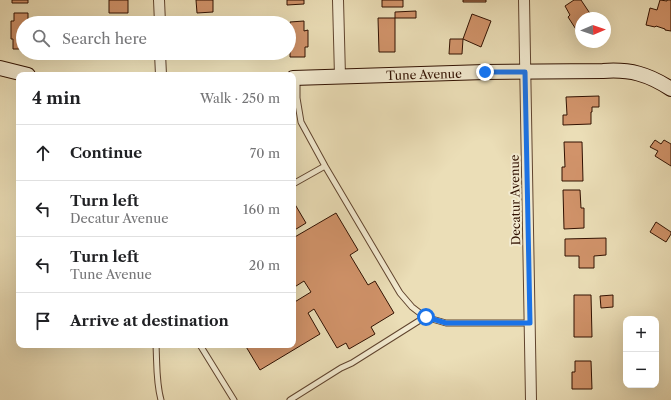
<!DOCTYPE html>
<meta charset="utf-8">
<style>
:root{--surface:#fff;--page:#f6f6f6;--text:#202124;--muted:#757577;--line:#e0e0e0}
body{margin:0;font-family:"Libre Caslon Text",serif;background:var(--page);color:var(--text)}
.controls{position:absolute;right:12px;bottom:12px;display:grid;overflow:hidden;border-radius:8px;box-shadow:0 4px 16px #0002}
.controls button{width:36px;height:36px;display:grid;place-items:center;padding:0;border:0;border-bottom:1px solid var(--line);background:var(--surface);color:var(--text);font:20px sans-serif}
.compass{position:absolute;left:575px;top:12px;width:36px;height:36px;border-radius:50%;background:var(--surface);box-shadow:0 4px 16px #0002;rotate:88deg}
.stop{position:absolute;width:12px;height:12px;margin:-9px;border:3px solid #1a73e8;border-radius:50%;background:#fff}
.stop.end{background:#1a73e8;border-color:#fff;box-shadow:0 1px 4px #0008}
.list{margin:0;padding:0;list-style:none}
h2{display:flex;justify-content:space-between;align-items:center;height:52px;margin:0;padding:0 16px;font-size:17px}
h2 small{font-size:13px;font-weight:400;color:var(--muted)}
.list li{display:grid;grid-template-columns:26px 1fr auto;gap:12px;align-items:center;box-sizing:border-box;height:56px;padding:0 16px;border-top:1px solid var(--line)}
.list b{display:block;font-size:15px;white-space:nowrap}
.list p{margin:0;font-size:13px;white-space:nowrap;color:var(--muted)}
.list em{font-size:13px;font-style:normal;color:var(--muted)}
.icon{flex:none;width:22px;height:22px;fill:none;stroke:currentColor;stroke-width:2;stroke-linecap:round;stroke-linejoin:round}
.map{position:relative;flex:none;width:671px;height:400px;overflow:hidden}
.search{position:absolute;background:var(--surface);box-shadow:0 4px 16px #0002;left:16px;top:16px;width:280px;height:44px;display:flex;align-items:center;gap:10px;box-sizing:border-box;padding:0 14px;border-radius:22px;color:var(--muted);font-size:15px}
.panel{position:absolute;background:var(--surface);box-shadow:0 4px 16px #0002;left:16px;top:72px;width:280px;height:276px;border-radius:8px}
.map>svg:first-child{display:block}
.building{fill:#d1936a;stroke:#311101}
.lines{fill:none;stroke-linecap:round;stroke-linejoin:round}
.lane-casing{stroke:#60442e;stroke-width:7}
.street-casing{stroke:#60442e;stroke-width:12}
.secondary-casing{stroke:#311101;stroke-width:16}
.lane{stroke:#f2ead0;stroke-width:5}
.street{stroke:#f2ead0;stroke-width:10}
.secondary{stroke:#f2ead0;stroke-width:14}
.route{stroke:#1a73e8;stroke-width:5}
.labels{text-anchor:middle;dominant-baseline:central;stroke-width:4;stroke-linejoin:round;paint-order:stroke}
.street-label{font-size:12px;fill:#311101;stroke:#f2ead0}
</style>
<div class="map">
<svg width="671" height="400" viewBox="0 0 671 400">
<rect width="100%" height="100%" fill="#ebdeb7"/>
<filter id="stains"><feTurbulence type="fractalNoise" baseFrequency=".005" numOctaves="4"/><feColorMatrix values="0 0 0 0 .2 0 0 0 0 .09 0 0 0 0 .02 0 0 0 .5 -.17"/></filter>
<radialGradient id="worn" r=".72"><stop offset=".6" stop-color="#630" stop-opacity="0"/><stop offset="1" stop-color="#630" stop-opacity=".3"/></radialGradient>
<path class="building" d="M12,0H28V3H12Z
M109,0H128V13H109Z
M196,0H213V12L197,13Z
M287,0H304V4L287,5Z
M382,0H403V7H382Z
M463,0H486V2H463Z
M574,0H581L593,18H581V37L568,17L570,15L565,6Z
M660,0L667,1V0H671V31L665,30V29L656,26L655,27L646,25L650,8L657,10Z
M416,11V18H395V12Z
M14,13H28V23H23V49H13V39H11V21H14Z
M472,14L491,21L481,47L463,39Z
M378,18H395V52H379Z
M304,21V31L308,30V47H305V57H290V22Z
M191,22H213V23H191Z
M450,39H463L462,54H449Z
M110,53H125V58H110Z
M198,53H213V59H198Z
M599,96V107H592V112H591V124L563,125V115H567L566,97Z
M655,140L661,144L664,140L671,144V166L655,156L658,151L650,147Z
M564,142H582L583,181H562V167H565Z
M563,190H580L581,208H584V228L564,229Z
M293,201L306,223L293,231Z
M336,213L358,250L350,255L368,285L375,281L394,313L371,327L375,334L349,349L346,343L337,348L314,309L308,313L320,334L260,370L245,345H293V303L311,292L304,281L293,288V238Z
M656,222L671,232V234L666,242L650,232Z
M606,238V255L594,256V268H579V256H565V239Z
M574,295H591L592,337H574Z
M613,295V307L601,308L600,296Z
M575,361H591L592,389H572V372H575Z"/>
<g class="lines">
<defs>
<path id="lane" d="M297,79V98L301,122L325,166L400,293L412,307L425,317L446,323H530
M293,184L325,166
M156,345C157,363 156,382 161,400
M200,345L234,400
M290,400L341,368L352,363L425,317"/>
<path id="street" d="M159,0L160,23
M338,0L340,76
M524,0L531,400
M160,53L161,75"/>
<g id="secondary">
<path d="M0,68L28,75"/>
<path id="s1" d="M293,78L485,72L603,71C630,69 648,74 671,89"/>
</g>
</defs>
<use href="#lane" class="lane-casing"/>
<use href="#street" class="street-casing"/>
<use href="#secondary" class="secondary-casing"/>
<use href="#lane" class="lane"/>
<use href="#street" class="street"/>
<use href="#secondary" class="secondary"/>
</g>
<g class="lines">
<path class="route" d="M426,317L446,323H530L525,72H485"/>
</g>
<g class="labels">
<g class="street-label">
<text stroke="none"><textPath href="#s1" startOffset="131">Tune Avenue</textPath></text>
<text transform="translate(515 200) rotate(-91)">Decatur Avenue</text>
</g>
</g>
<rect width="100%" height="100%" filter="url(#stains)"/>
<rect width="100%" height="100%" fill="url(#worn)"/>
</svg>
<div class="controls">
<button>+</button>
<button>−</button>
</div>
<svg class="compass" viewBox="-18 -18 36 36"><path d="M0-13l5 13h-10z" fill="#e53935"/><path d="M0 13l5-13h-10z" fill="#757577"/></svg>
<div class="stop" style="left:426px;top:317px"></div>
<div class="stop end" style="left:485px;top:72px"></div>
<div class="search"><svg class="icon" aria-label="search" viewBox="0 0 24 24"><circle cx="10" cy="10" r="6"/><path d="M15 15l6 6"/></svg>Search here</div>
<section class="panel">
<h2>4 min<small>Walk · 250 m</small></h2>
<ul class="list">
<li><svg class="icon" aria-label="ahead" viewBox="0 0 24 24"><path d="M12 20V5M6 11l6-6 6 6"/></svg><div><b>Continue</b></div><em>70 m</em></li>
<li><svg class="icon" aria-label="left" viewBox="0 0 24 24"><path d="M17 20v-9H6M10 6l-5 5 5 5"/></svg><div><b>Turn left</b><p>Decatur Avenue</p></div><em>160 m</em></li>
<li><svg class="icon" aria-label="left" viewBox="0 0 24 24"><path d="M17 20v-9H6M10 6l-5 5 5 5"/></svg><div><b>Turn left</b><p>Tune Avenue</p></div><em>20 m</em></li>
<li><svg class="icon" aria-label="arrive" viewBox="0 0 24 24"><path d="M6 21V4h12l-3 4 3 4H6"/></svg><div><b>Arrive at destination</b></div></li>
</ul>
</section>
</div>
